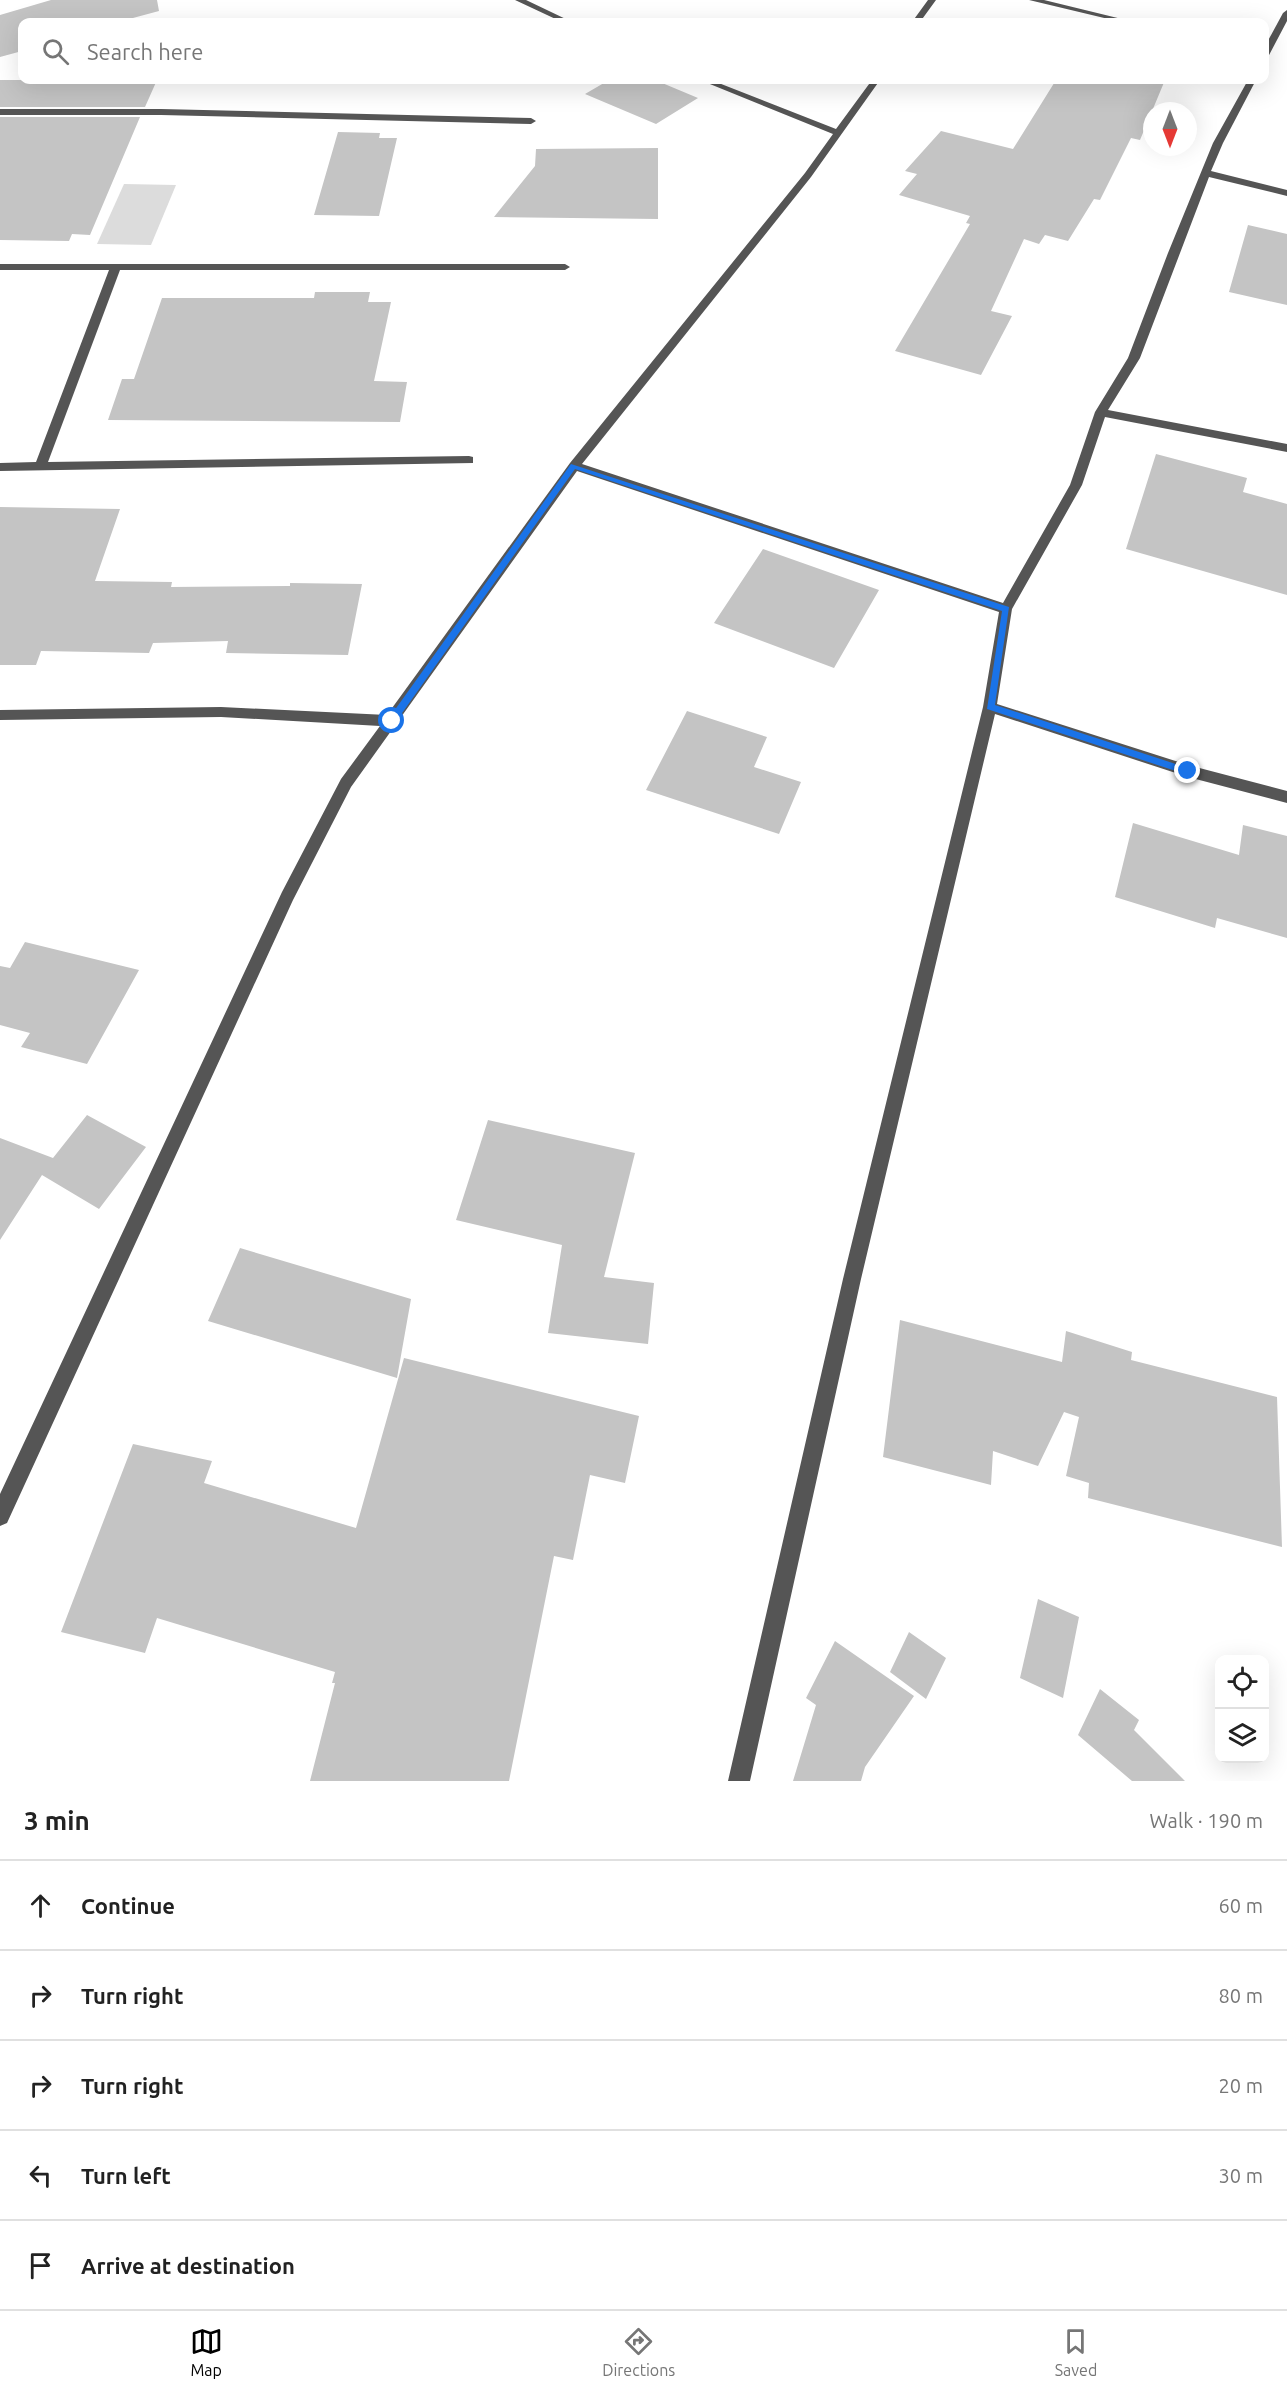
<!DOCTYPE html>
<meta charset="utf-8">
<style>
:root{--surface:#fff;--page:#f6f6f6;--text:#222;--muted:#767676;--line:#e0e0e0;--accent:#000}
body{margin:0;font-family:Ubuntu,sans-serif;background:var(--page);color:var(--text)}
.controls{position:absolute;right:18px;bottom:18px;display:grid;overflow:hidden;border-radius:12px;box-shadow:0 6px 24px #0002}
.controls button{width:54px;height:54px;display:grid;place-items:center;padding:0;border:0;border-bottom:2px solid var(--line);background:var(--surface);color:var(--text);font:30px sans-serif}
.compass{position:absolute;left:1143px;top:102px;width:54px;height:54px;border-radius:50%;background:var(--surface);box-shadow:0 6px 24px #0002;rotate:180deg}
.stop{position:absolute;width:18px;height:18px;margin:-14px;border:4px solid #1a73e8;border-radius:50%;background:#fff}
.stop.end{background:#1a73e8;border-color:#fff;box-shadow:0 2px 6px #0008}
.list{margin:0;padding:0;list-style:none}
h2{display:flex;justify-content:space-between;align-items:center;height:78px;margin:0;padding:0 24px;font-size:26px}
h2 small{font-size:20px;font-weight:400;color:var(--muted)}
.list li{display:grid;grid-template-columns:39px 1fr auto;gap:18px;align-items:center;box-sizing:border-box;height:90px;padding:0 24px;border-top:2px solid var(--line)}
.list b{display:block;font-size:22px;white-space:nowrap}
.list em{font-size:20px;font-style:normal;color:var(--muted)}
.icon{flex:none;width:33px;height:33px;fill:none;stroke:currentColor;stroke-width:2;stroke-linecap:round;stroke-linejoin:round}
.map{position:relative;flex:none;width:1287px;height:1781px;overflow:hidden}
.search{position:absolute;background:var(--surface);box-shadow:0 6px 24px #0002;left:18px;right:18px;top:18px;height:66px;display:flex;align-items:center;gap:15px;box-sizing:border-box;padding:0 21px;border-radius:12px;color:var(--muted);font-size:22px}
.sheet{height:528px;background:var(--surface)}
nav{display:flex;justify-content:space-around;align-items:center;box-sizing:border-box;height:84px;border-top:2px solid var(--line);background:var(--surface);font-size:16px;color:var(--muted)}
nav a{display:grid;justify-items:center;gap:3px}
nav .on{color:var(--accent)}
.map>svg:first-child{display:block}
.green{fill:#dcdcdc}
.building{fill:#c4c4c4}
.lines{fill:none;stroke-linecap:round;stroke-linejoin:round}
.minor{fill:#555;fill-rule:evenodd}
.route{fill:#1a73e8}
</style>
<div class="map">
<svg width="1287" height="1781" viewBox="0 0 1287 1781">
<rect width="100%" height="100%" fill="#fff"/>
<path class="green" d="M124,184L176,185L151,245L97,244Z"/>
<path class="building" d="M51,0H157L159,11L118,22H22V51L0,57V15Z
M0,80H157L145,107H0Z
M609,80H655L698,98L656,124L585,94Z
M1056,80H1165L1140,140L1131,138L1100,200L1094,199L1068,241L1045,235L1039,244L1024,239L991,311L1012,316L981,375L895,351L970,224L966,223L970,216L899,195L917,174L905,171L941,131L1013,149Z
M0,117H140L90,235L72,234L69,241L0,240Z
M338,132L380,133L379,138H397L379,216L314,215Z
M658,148V219L494,217L535,166L536,149Z
M1248,225L1287,234V305L1229,292Z
M315,292H370L368,302H391L374,381L407,382L400,422L108,420L122,379H134L162,298H314Z
M1156,454L1247,478L1243,492L1287,504V595L1126,549Z
M0,507L120,509L95,581L172,582L171,587L290,586V583L362,584L348,655L226,653L228,641L153,643L149,653L41,651L36,665H0Z
M763,549L879,590L834,668L714,623Z
M687,711L767,737L754,767L801,782L779,834L646,790Z
M1133,823L1239,855L1243,825L1287,836V938L1217,918L1215,928L1115,897Z
M25,942L139,970L87,1064L21,1047L30,1033L0,1025V966L10,968Z
M87,1115L146,1147L99,1209L42,1175L0,1240V1138L53,1158Z
M488,1120L635,1153L604,1277L654,1283L648,1344L548,1333L562,1245L456,1220Z
M240,1248L411,1299L397,1378L208,1321Z
M900,1320L1062,1362L1066,1331L1132,1352L1131,1360L1277,1397L1282,1547L1088,1498L1089,1483L1066,1476L1079,1417L1064,1412L1038,1466L993,1451L991,1485L883,1457Z
M404,1358L639,1416L625,1483L590,1475L573,1560L554,1556L509,1781H310L335,1683H332L335,1672L157,1618L145,1653L61,1632L133,1444L212,1461L204,1483L356,1528Z
M1038,1599L1079,1617L1063,1698L1020,1678Z
M909,1632L946,1658L926,1699L890,1672Z
M835,1641L914,1696L865,1767L861,1781H793L816,1705L806,1698Z
M1100,1689L1139,1720L1134,1730L1185,1781H1132L1078,1735Z"/>
<g class="lines">
<path class="minor" d="M515,0H526L572,22H562Z
M928,0H936L920,22H912Z
M1029,0H1044L1134,22H1121Z
M1287,10V21L1268,57L1264,59V48L1283,13Z
M700,80H711L836,129L872,80H880L811,177L582,464L1003,603L1070,485L1095,412L1128,358L1168,253L1213,143L1248,80H1256L1223,143L1211,171L1287,190V196L1209,177L1140,358L1108,410L1287,444V452L1105,417L1082,485L1012,609L997,704L1188,765L1287,791V803L1188,777L995,714L861,1279L750,1781H728L843,1279L983,707L999,612L577,471L351,787L293,900L7,1523L0,1526V1494L282,892L341,779L380,726L221,717L0,720V710L221,707L387,715L570,463L805,173L833,134Z
M0,109H161L531,118L536,121L531,124L161,115H0Z
M0,264H565L570,267L565,270H120L48,462L469,456L473,457V463L0,471V463L36,462L109,270H0Z"/>
</g>
<path class="route" d="M571,464L1009,607L995,705L1191,769L1193,771L1188,775L987,709L1002,611L575,469L395,723H389V718Z"/>
</svg>
<div class="controls">
<button><svg class="icon" aria-label="locate" viewBox="0 0 24 24"><circle cx="12" cy="12" r="6"/><path d="M12 2v4M12 18v4M2 12h4M18 12h4"/></svg></button>
<button><svg class="icon" aria-label="layers" viewBox="0 0 24 24"><path d="M12 4l9 5-9 5-9-5zM3 14l9 5 9-5"/></svg></button>
</div>
<svg class="compass" viewBox="-18 -18 36 36"><path d="M0-13l5 13h-10z" fill="#e53935"/><path d="M0 13l5-13h-10z" fill="#767676"/></svg>
<div class="stop" style="left:392px;top:721px"></div>
<div class="stop end" style="left:1188px;top:771px"></div>
<div class="search"><svg class="icon" aria-label="search" viewBox="0 0 24 24"><circle cx="10" cy="10" r="6"/><path d="M15 15l6 6"/></svg>Search here</div>
</div>
<section class="sheet">
<h2>3 min<small>Walk · 190 m</small></h2>
<ul class="list">
<li><svg class="icon" aria-label="ahead" viewBox="0 0 24 24"><path d="M12 20V5M6 11l6-6 6 6"/></svg><div><b>Continue</b></div><em>60 m</em></li>
<li><svg class="icon" aria-label="right" viewBox="0 0 24 24"><path d="M7 20v-9h11M14 6l5 5-5 5"/></svg><div><b>Turn right</b></div><em>80 m</em></li>
<li><svg class="icon" aria-label="right" viewBox="0 0 24 24"><path d="M7 20v-9h11M14 6l5 5-5 5"/></svg><div><b>Turn right</b></div><em>20 m</em></li>
<li><svg class="icon" aria-label="left" viewBox="0 0 24 24"><path d="M17 20v-9H6M10 6l-5 5 5 5"/></svg><div><b>Turn left</b></div><em>30 m</em></li>
<li><svg class="icon" aria-label="arrive" viewBox="0 0 24 24"><path d="M6 21V4h12l-3 4 3 4H6"/></svg><div><b>Arrive at destination</b></div></li>
</ul>
</section>
<nav>
<a class="on"><svg class="icon" aria-label="map" viewBox="0 0 24 24"><path d="M3 6l6-2 6 2 6-2v14l-6 2-6-2-6 2zM9 4v14M15 6v14"/></svg>Map</a>
<a><svg class="icon" aria-label="directions" viewBox="0 0 24 24"><path d="M12 3l9 9-9 9-9-9zM9 14v-3h6M13 9l2 2-2 2"/></svg>Directions</a>
<a><svg class="icon" aria-label="saved" viewBox="0 0 24 24"><path d="M7 4h10v16l-5-4-5 4z"/></svg>Saved</a>
</nav>
